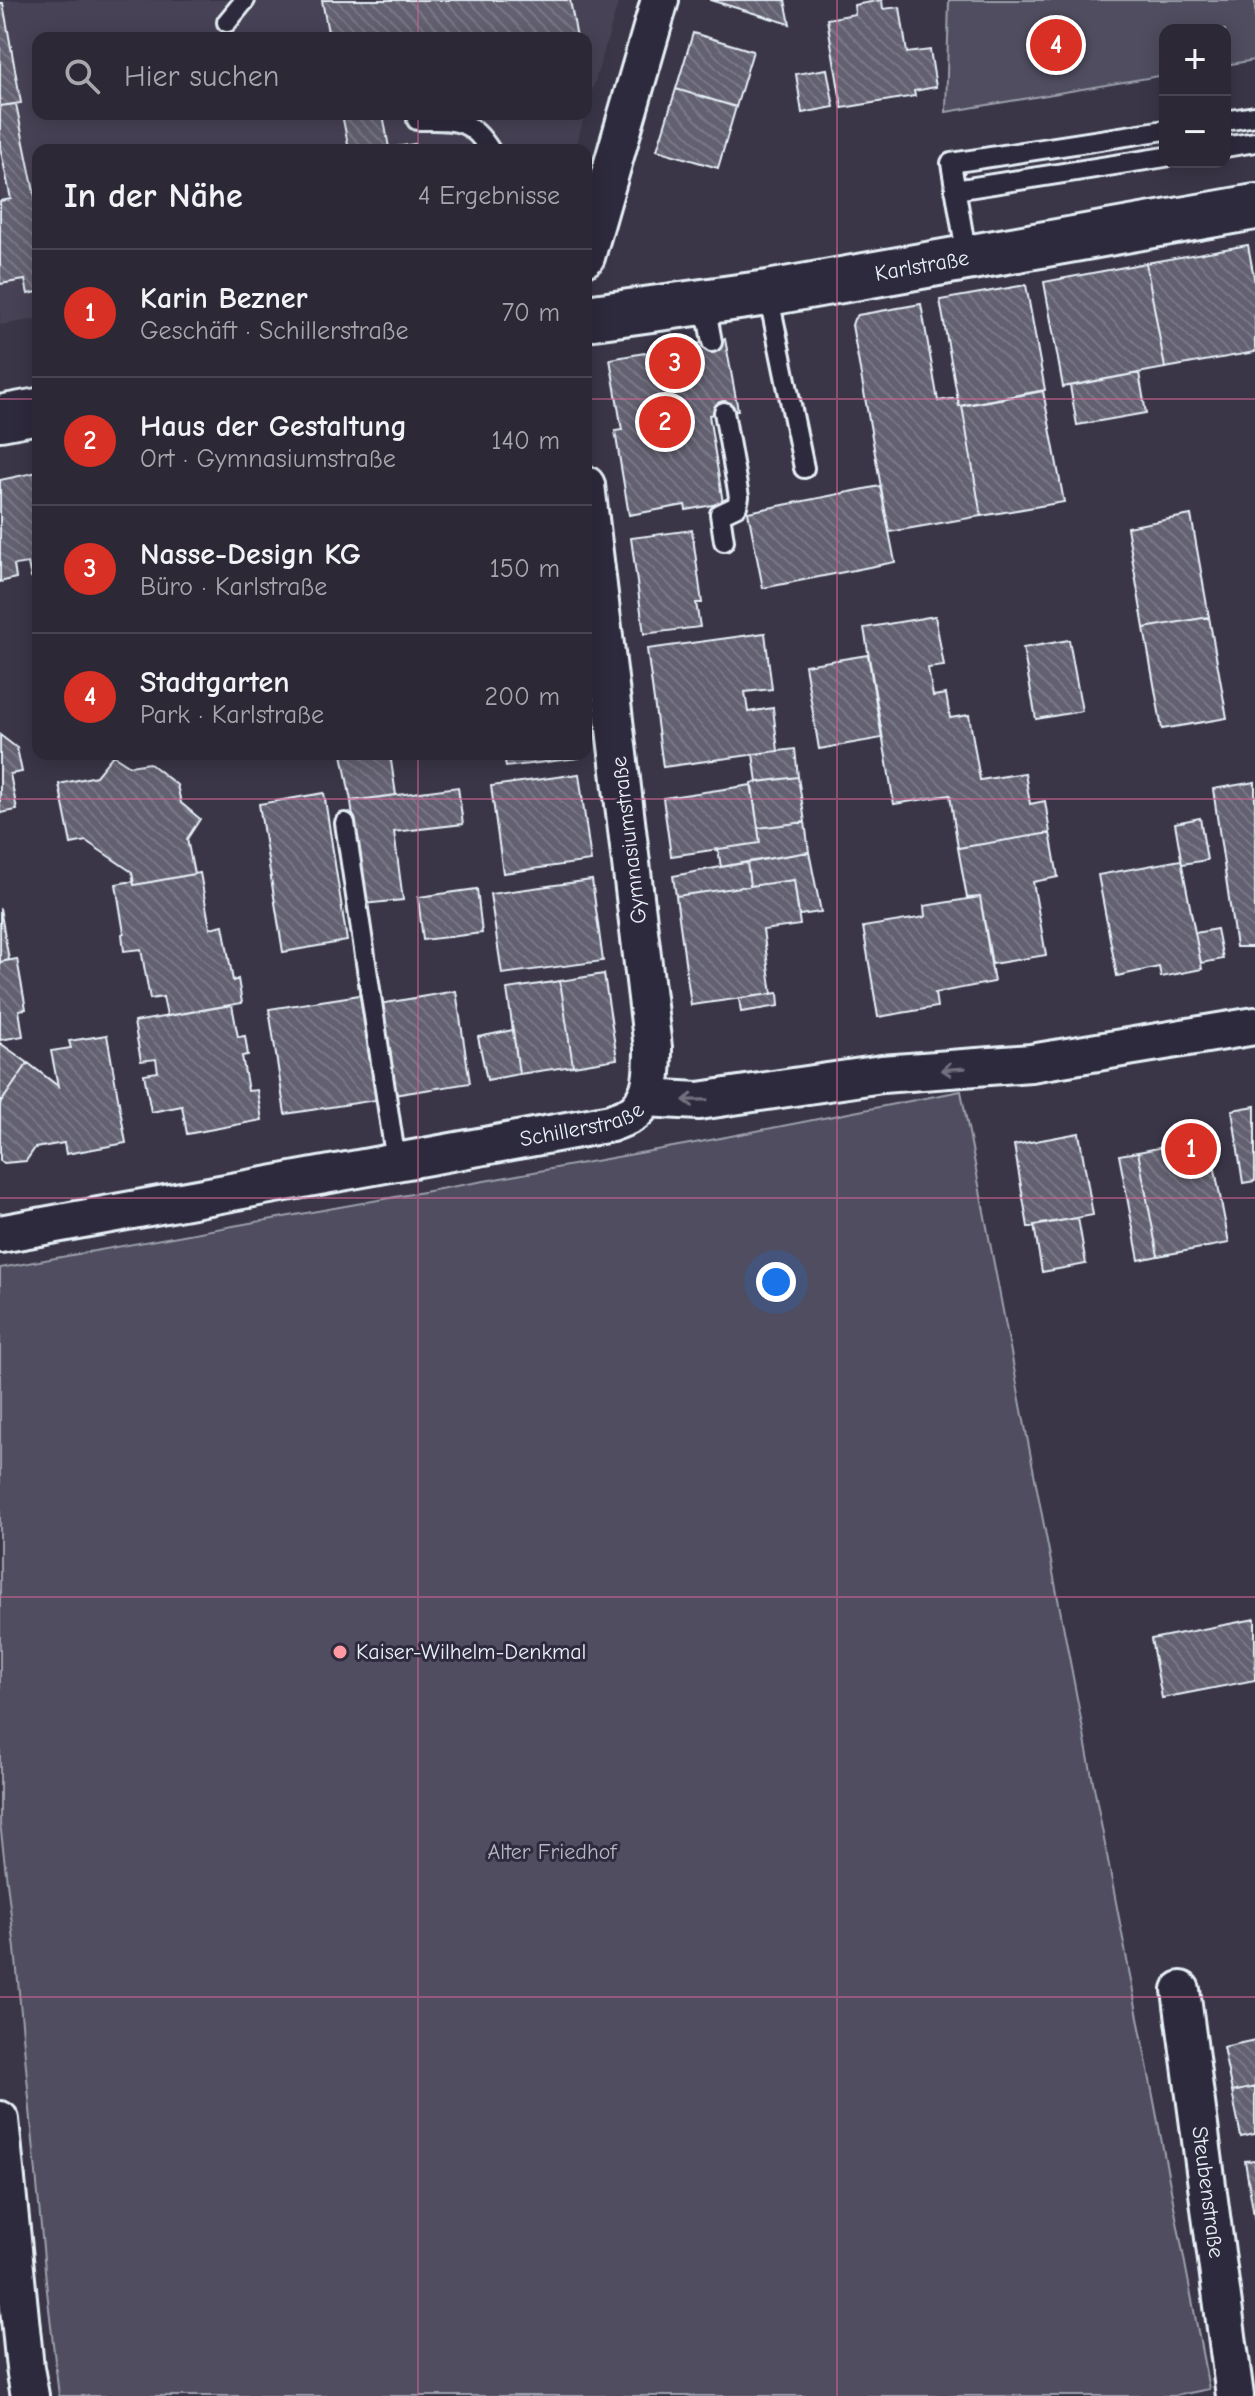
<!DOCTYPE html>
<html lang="de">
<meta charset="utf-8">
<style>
:root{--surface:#2c2836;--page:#383442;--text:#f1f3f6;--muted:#a6a6ad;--line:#484451;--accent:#d93025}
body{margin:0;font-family:"Comic Neue",sans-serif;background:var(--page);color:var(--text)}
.controls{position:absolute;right:24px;top:24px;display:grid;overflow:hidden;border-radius:16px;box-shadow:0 4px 20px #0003}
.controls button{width:72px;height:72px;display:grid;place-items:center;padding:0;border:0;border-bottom:2px solid var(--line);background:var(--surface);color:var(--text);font:40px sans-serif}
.you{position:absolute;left:776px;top:1282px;width:28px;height:28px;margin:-20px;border:6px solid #fff;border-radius:50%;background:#1a73e8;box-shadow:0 0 0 12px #1a73e833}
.badge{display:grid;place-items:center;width:52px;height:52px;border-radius:50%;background:var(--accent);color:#fff;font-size:26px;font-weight:700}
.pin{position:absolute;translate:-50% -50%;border:4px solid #fff;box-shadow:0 2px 8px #0006}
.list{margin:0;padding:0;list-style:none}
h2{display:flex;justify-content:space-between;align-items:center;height:104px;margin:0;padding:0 32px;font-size:34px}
h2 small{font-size:26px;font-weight:400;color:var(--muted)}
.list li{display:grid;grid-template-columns:52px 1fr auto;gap:24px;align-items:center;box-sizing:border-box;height:128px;padding:0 32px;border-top:2px solid var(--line)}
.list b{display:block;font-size:30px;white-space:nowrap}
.list p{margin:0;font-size:26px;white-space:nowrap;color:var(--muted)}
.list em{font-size:26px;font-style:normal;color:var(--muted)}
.icon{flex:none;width:44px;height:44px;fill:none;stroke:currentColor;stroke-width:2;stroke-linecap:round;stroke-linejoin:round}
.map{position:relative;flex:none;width:1255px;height:2396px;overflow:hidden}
.search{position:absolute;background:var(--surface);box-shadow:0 4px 20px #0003;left:32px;top:32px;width:560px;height:88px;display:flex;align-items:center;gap:20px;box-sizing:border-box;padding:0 28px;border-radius:16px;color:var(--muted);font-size:30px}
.panel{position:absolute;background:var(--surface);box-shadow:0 4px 20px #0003;left:32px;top:144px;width:560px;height:616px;border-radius:16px}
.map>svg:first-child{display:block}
.built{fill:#464354}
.park{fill:#504e5f;stroke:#9ca0ac;stroke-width:2}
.building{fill:url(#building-back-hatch);stroke:#e8f1f8;stroke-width:2}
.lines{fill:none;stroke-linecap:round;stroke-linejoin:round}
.lane-casing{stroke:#e8f1f8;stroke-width:24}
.street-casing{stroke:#e8f1f8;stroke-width:42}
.secondary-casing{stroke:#e8f1f8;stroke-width:50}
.lane{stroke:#2f2a3d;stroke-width:18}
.street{stroke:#2f2a3d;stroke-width:36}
.secondary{stroke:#2f2a3d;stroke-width:44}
.oneway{stroke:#70707e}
.grid{fill:none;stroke:#cf6492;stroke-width:2;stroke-opacity:0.55}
.poi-dot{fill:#ff9aa2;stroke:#2f2a3d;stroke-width:3}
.labels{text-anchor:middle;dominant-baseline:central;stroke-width:6;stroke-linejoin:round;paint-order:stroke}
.street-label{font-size:22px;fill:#e8f1f8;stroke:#2f2a3d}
.poi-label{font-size:22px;fill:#e8f1f8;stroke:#2f2a3d;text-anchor:start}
.park-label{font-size:22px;fill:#b3b8c2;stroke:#2f2a3d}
</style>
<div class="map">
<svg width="1255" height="2396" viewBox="0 0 1255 2396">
<defs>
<pattern id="building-back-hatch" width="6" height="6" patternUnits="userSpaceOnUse" patternTransform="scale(2)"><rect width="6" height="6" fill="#636171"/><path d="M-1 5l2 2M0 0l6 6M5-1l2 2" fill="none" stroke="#797886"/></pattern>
</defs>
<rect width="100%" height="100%" fill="#3a3648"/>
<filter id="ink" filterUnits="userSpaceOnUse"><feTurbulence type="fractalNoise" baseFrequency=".0125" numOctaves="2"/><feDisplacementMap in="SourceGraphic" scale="16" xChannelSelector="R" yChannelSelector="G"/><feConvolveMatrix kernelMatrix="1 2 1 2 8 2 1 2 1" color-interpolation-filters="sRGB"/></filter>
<g filter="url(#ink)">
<path class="built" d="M0,0H619L586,112V38H38V114H585L575,150H38V319L0,325Z"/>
<path class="park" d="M949,0H1255V60L1225,65V30H1165V75L946,112Z
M961,1091L1209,2389L1175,2396H59L47,2291L15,1949L0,1823V1268L695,1143Z"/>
<path class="building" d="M322,0H570L577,38H329Z
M710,0H785L790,24Z
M882,0L883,9L900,7L907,53L930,50L936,87L914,91L915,96L842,108L827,19L855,14L854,5Z
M0,3H3L21,103L0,106Z
M693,33L753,51L736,107L676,89Z
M827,69L834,107L802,113L796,74Z
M676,89L736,107L718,168L657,150Z
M16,104L38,211V292L28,294L25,280L0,284V201L11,199L0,147V106Z
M342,114H383L389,148L349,150Z
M415,144L416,150H379L389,148Z
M1248,245L1255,283V352L1165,368L1146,263Z
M1146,263L1165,368L1063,387L1044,282Z
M1026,285L1045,390L959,406L940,300Z
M921,304L938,401L958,398L959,406H962L981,516L889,532L852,325L854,319L858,315Z
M725,339L738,410L709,415L723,503L686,510L685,505L629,515L615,431L622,430L610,359Z
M1139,373L1146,413L1077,425L1070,386Z
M1043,391L1064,502L981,516L962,406Z
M38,472V577L31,578L28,563L14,565L16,578L0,582V480Z
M880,486L895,562L763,588L748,512Z
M1191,515L1209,617L1144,628L1127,527Z
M692,530L702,603H696L700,627L644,634L631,538Z
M935,616L944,666L928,668L933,696L946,694L950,718L969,715L980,780L1025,773L1030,804L1045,801L1050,833L958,848L950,795L894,804L864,628Z
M1209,617L1227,718L1162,729L1144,628Z
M765,633L772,689L745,692L748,712L773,708L778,751L663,767L647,649Z
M1069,640L1082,711L1036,719L1023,648Z
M868,655L882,738L819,749L805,665Z
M0,735L17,748L22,772L10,774L17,810L0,813Z
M795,749L798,777L757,782L753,754Z
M342,754H390L396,795L351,801Z
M504,754H578L579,758L506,767Z
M113,755L130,766L149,763L177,785L181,803L200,819L187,839L194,874L134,885L132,872L86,841L71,844L59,784L96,776Z
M579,774L591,861L503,873L491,786Z
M798,777L805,822L758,828L751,783Z
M1255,782V947H1236L1213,789Z
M752,785L760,843L671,856L663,798Z
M458,787L463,824L394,832L403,900L363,904L351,801Z
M324,793L347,941L283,952L259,804Z
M1200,818L1207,860L1182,864L1175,823Z
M805,822L809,852L721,867L718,849L760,843L758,828Z
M1050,833L1058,877L1033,882L1046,955L992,964L980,897L967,898L958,848Z
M809,852L821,912L799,915L794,880L750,886L747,862Z
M1181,860L1202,969L1161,977L1159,967L1117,976L1098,875Z
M747,862L750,886L676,896L673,876Z
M200,873L210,928L223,925L233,981L238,979L242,1003L167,1016L163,997L150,999L141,949L124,951L122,934L124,933L116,884L133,881L134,885Z
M592,880L603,961L502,974L490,894Z
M794,880L800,925L763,930L772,994L691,1005L676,896Z
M477,889L482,933L423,940L418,897Z
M980,897L994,982L935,993L937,1007L878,1017L863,927L925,917L924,906Z
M0,908L9,960L0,962Z
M1217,929L1223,959L1201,963L1195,933Z
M17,959L26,1009L19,1010L23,1036L0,1040V962Z
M604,974L617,1059L573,1066L560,981Z
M560,981L573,1066L519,1074L507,989Z
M456,991L470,1083L393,1095L379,1004Z
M778,993L779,1006L741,1012L739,998Z
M360,995L376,1100L285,1114L269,1009Z
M232,1005L238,1037L245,1036L248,1055L242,1056L248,1091L257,1090L262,1120L187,1134L182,1106L151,1112L144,1074L158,1072L156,1059L141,1061L134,1022Z
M513,1030L519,1074L487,1080L478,1037Z
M107,1035L126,1143L66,1154L64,1143L35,1148L26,1161L4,1163L0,1161V1104L28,1063L58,1086L51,1051L71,1048L69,1041Z
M0,1043L28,1063L0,1104Z
M1255,1106V1181L1243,1183L1232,1110Z
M1079,1133L1093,1215L1028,1227L1014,1145Z
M1209,1138L1229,1243L1158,1256L1138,1152Z
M1138,1152L1158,1256L1139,1260L1119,1155Z
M1078,1218L1086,1264L1042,1272L1034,1225Z
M1255,1619V1680L1162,1698L1151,1639Z
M1255,2040V2087L1232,2092L1223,2047Z
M1255,2087V2134L1241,2137L1232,2092Z
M1255,2160V2222L1245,2161Z"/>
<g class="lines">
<defs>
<path id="lane" d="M227,22L245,0
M417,120C452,120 469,116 490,150
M1225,121L1255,116
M1225,147L1255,142
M955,190L1165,157
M967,258L951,163L1165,130
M768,293L804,468
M705,303L712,342
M724,541L720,514L737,506L739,497L724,412
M345,823L396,1162"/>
<g id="street">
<path d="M586,257L660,0"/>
<path d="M645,1098L699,1101L882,1074L1031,1063L1255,1026"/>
<path id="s1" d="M0,1234L611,1123C619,1119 630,1117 636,1111C653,1095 653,1069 653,1048L586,485"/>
<path id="s2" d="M1181,1990L1235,2396"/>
<path d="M0,2120L25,2368L30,2396"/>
</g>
<g id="secondary">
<path id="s3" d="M586,318L768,293L1255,207"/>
<path d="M0,418L38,411"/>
</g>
</defs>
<use href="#lane" class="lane-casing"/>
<use href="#street" class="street-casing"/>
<use href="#secondary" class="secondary-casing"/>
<use href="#lane" class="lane"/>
<use href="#street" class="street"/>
<use href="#secondary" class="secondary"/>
</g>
<defs><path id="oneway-shaft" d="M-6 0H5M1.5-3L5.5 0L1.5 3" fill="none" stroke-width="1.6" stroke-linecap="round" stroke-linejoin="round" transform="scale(2)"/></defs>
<g class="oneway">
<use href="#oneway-shaft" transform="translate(953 1069) rotate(176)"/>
<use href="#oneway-shaft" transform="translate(695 1100) rotate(179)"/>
</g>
</g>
<path class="grid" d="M418,0V38M837,0V2396M418,114V150M0,399H38M586,399H1255M418,754V2396M0,799H1255M0,1198H1255M0,1597H1255M0,1997H1255"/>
<circle class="poi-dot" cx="340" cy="1652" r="8"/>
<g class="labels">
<g class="street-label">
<text stroke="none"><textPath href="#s3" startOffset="340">Karlstraße</textPath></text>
<text transform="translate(629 840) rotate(-97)">Gymnasiumstraße</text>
<text stroke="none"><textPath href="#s1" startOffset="592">Schillerstraße</textPath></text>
<text stroke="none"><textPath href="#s2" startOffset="204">Steubenstraße</textPath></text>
</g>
<g class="poi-label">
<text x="356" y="1652">Kaiser-Wilhelm-Denkmal</text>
</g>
<g class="park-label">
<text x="552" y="1852">Alter Friedhof</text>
</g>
</g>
</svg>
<div class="controls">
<button>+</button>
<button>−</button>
</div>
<div class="you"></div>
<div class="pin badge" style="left:1191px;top:1149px">1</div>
<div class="pin badge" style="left:665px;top:422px">2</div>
<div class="pin badge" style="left:675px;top:363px">3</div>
<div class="pin badge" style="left:1056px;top:45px">4</div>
<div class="search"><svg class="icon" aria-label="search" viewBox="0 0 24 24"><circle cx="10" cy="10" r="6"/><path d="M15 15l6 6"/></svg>Hier suchen</div>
<section class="panel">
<h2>In der Nähe<small>4 Ergebnisse</small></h2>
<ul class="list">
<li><span class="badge">1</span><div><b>Karin Bezner</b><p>Geschäft · Schillerstraße</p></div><em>70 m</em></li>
<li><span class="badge">2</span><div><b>Haus der Gestaltung</b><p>Ort · Gymnasiumstraße</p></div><em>140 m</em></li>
<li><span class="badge">3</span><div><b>Nasse-Design KG</b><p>Büro · Karlstraße</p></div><em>150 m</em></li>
<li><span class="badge">4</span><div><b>Stadtgarten</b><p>Park · Karlstraße</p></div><em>200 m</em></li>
</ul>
</section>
</div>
